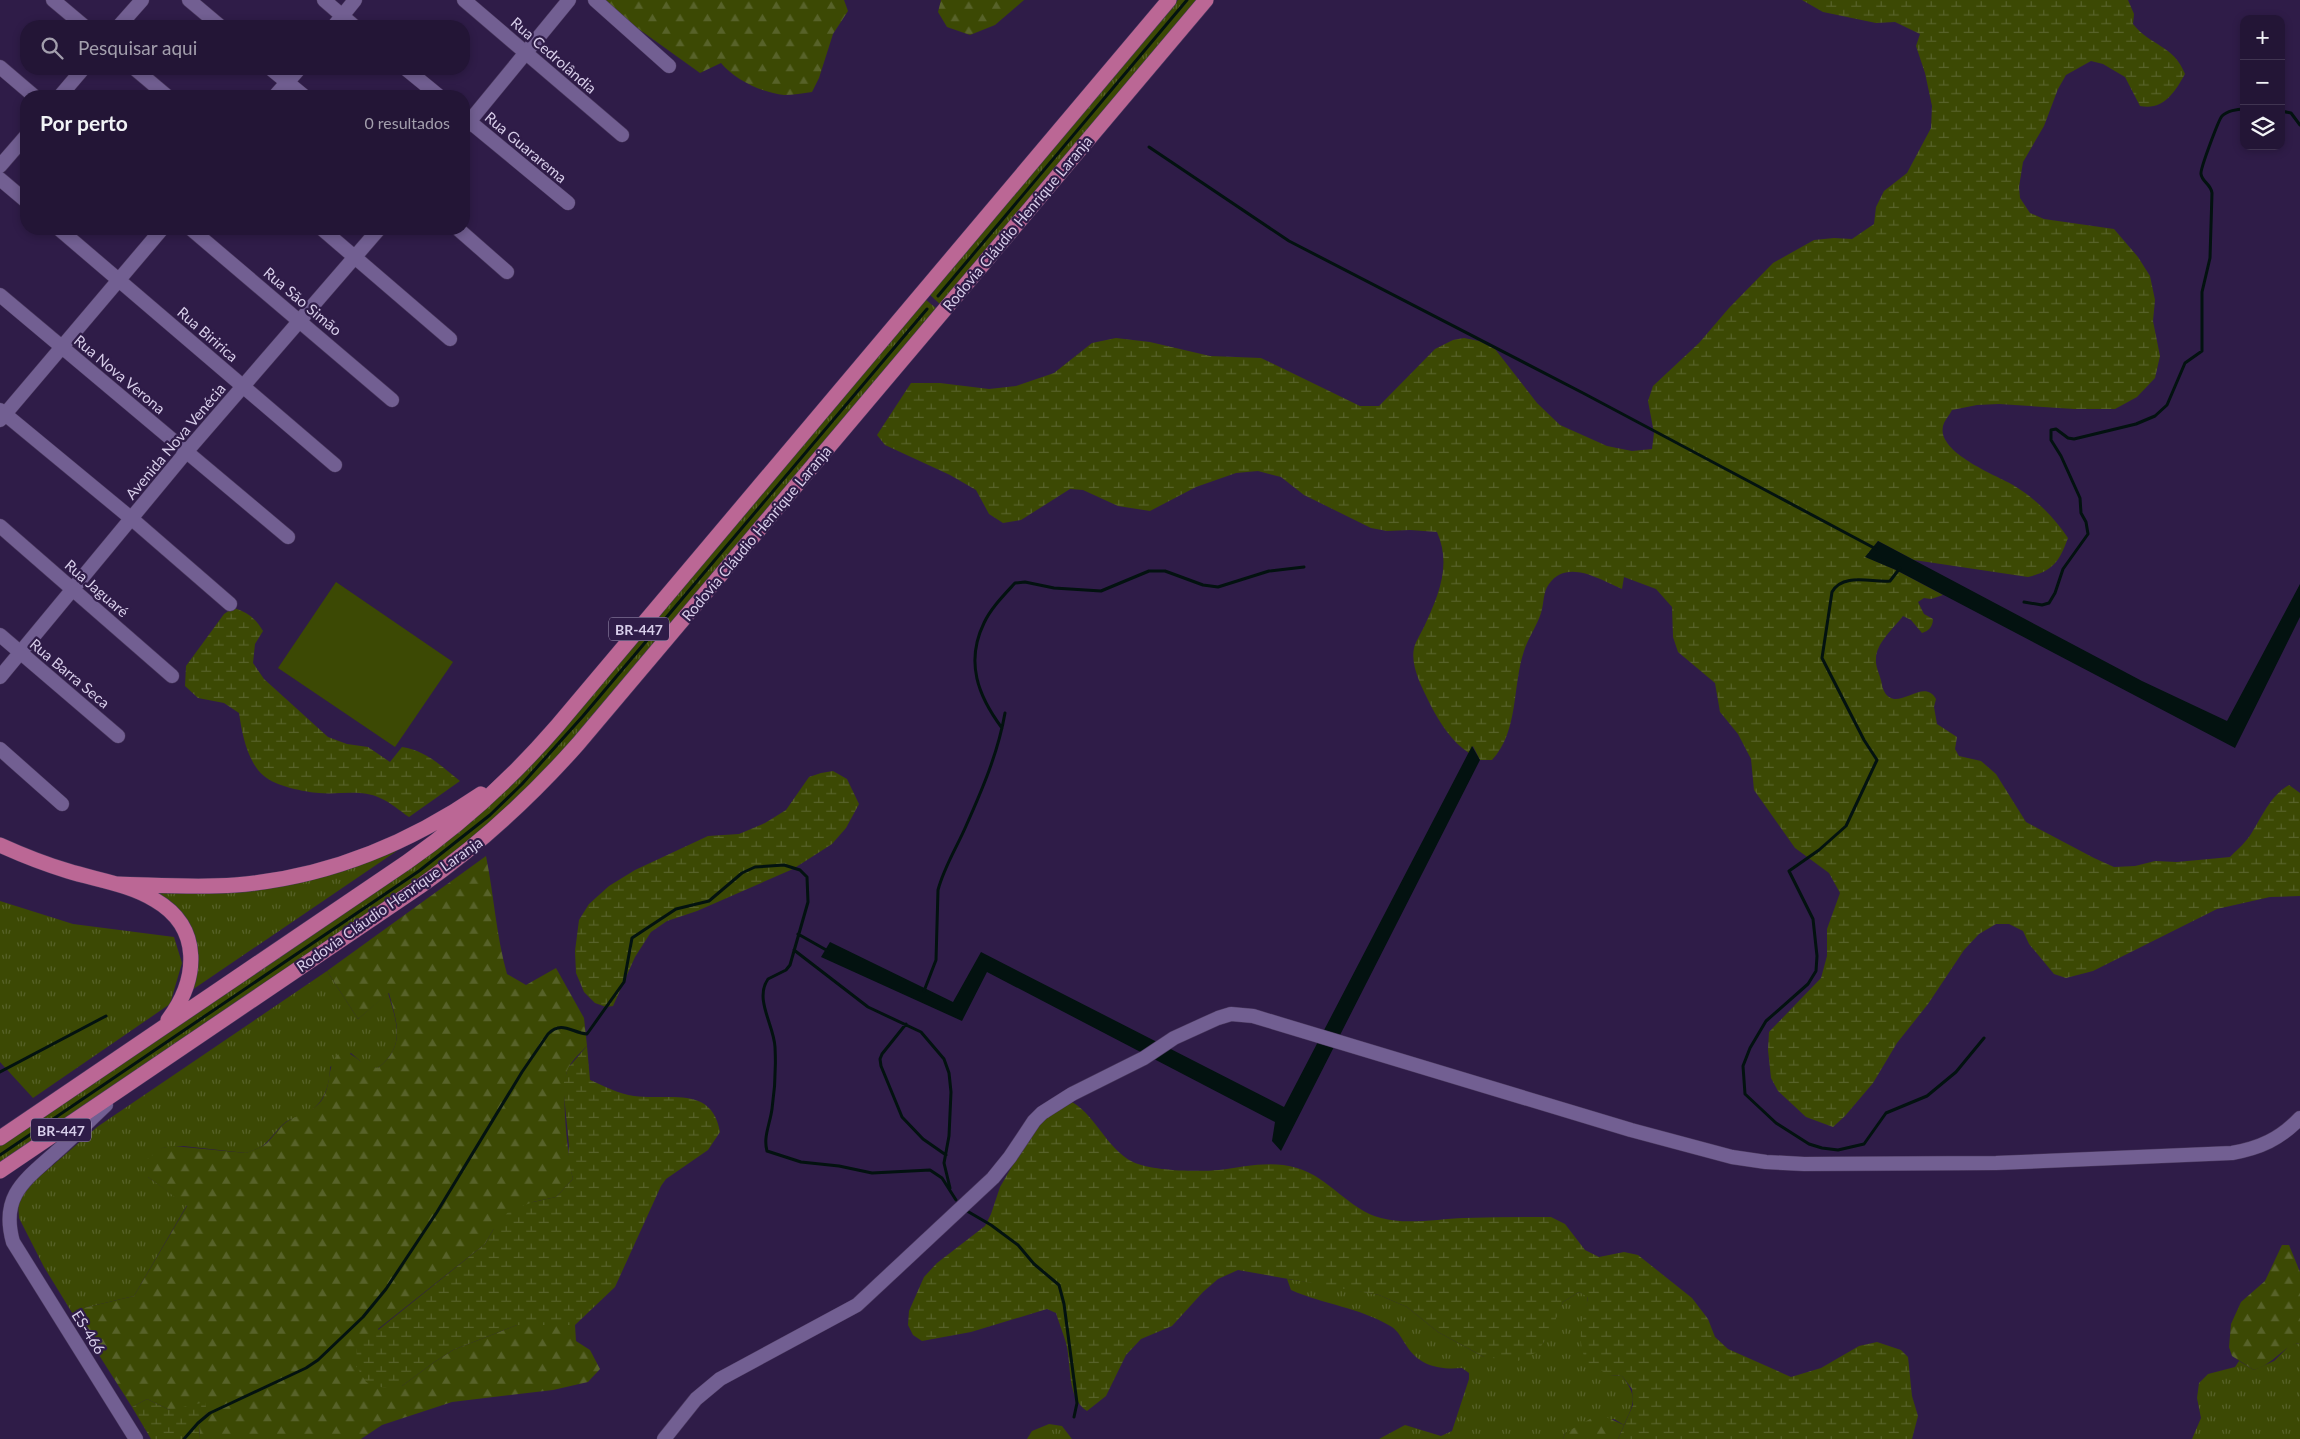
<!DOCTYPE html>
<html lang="pt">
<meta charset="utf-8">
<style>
:root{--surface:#231536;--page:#2f2242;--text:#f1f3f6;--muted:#a39fad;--line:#403451}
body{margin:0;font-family:Lato,sans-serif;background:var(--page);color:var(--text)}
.controls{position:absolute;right:15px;top:15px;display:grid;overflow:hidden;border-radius:10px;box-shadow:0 2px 8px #0003}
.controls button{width:45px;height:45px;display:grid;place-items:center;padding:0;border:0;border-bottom:1px solid var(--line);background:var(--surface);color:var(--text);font:25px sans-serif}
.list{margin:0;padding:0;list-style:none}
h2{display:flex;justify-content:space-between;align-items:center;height:65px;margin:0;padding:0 20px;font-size:21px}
h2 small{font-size:16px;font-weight:400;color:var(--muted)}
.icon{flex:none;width:28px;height:28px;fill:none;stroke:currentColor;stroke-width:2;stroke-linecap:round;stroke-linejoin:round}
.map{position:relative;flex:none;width:2300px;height:1439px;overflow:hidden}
.search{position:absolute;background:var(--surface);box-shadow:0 2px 8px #0003;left:20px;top:20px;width:450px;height:55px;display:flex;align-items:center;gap:12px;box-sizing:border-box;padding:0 18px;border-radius:20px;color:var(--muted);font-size:19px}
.panel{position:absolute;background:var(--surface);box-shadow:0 2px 8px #0003;left:20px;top:90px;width:450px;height:145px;border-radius:20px}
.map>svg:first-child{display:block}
.grass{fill:url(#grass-tufts)}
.forest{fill:url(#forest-firs)}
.wetland{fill:url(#wetland-marsh)}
.pitch{fill:#3c4904}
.water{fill:#031210}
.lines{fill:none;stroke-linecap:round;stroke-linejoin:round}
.stream{stroke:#031210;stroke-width:3}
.minor-casing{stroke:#4a395e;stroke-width:15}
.major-casing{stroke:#4a395e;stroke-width:16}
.minor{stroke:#725f92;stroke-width:14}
.major{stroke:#bb6795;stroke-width:15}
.labels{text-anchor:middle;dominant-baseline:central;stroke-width:4.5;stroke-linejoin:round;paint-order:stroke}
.shield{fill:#2f1c48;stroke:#a599b9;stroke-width:1}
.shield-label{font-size:14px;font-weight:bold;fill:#d8ceea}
.street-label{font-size:15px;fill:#d8ceea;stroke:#2f1c48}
</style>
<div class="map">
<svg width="2300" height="1439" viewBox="0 0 2300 1439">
<defs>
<pattern id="grass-tufts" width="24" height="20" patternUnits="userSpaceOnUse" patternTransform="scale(1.25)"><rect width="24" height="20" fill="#3c4904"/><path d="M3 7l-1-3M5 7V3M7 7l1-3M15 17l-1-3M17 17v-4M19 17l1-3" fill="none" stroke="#576229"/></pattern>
<pattern id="forest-firs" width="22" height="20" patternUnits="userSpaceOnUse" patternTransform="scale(1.25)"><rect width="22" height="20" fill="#3c4904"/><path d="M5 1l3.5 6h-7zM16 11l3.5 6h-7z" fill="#576229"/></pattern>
<pattern id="wetland-marsh" width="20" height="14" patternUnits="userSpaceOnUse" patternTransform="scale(1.25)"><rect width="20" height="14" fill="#3c4904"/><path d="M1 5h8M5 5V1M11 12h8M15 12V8" fill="none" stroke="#576229"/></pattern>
</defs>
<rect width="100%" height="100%" fill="#2f1c48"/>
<path class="grass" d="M1178,0H1198L941,305L929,294Z
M925,299L937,309L554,762L468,845L0,1165V1146L411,867L458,832Z
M405,843L407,844L192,990L196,958L152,890C188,890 231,893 267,888C317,882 360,864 405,843Z
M0,901L73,924L174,937L182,963L170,1004L33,1098L0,1062Z
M327,971L358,1019L388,993C397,1023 406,1046 378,1068L367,1067L351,1053L330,1067C330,1085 324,1104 307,1113C301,1117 295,1117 289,1120C280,1125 274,1135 267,1142C262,1148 253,1150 246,1153L183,1146L162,1148L148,1177L187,1205L134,1296L71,1311L44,1267L19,1218L18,1202L29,1184L45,1172L97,1127Z
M1287,1279L1330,1285L1379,1295L1407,1307L1438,1332L1484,1357L1543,1343L1563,1302L1579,1292L1588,1296L1586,1311L1610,1375L1622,1376C1638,1397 1634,1403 1624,1425L1614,1419L1565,1433L1563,1439H1379L1405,1425L1441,1436L1452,1431L1469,1379V1373L1462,1368C1439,1370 1419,1366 1406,1345C1402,1339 1398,1331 1392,1327C1359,1307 1325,1305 1291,1290Z
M2300,1343V1439H2192L2201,1418L2197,1398L2199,1383L2208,1374L2235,1367L2239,1361L2254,1370L2274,1361L2290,1345Z
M1049,1424L1062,1426L1072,1439H1027L1032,1431Z"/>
<path class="forest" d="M606,0H844L848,11L833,34L819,78L812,92C803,93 793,95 784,95C762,93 734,79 721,63L700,73L608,7Z
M941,0H1024L995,25L970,35L947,27L938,12Z
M486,856C494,895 496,935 507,974L526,985L556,968L584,1018L587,1046C581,1052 573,1059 569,1067C559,1083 568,1159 573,1179L556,1197L533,1202L493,1230L485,1244L378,1329L402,1386L433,1363L453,1350L517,1325H575L576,1341L590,1350L600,1369L588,1382L553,1390L452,1402L382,1425L361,1439H200L199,1424L207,1412L170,1410L147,1399L132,1407L71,1311L134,1296L187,1206L148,1177L145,1171L146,1160L162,1148L173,1146L246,1153C253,1150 261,1148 267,1143C274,1136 280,1126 288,1121C301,1113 314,1113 323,1098C333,1080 325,1065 342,1050C356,1055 362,1066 378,1068C406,1046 397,1023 389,993L358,1019L327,971Z
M2282,1245H2289L2300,1272V1343C2283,1345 2275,1364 2254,1370L2232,1356L2229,1347L2231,1324L2241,1302L2265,1281Z
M1599,1414L1624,1425L1618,1439H1563L1565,1433Z"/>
<path class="wetland" d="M1802,0H2128L2134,14L2133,24C2150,46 2174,45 2185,74C2175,92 2163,111 2140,106L2125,77L2103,64L2091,61L2066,75L2058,89L2044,126L2023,162L2019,187L2020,198L2030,213L2044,219L2114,229L2138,257L2150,276L2155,300L2153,321L2160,356L2155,378L2137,397L2115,409H2074L1999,404L1977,405L1952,410C1950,414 1946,419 1944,423C1932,451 1996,475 2013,485C2035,498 2054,517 2068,538C2059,562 2053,571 2028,577L1914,560L1878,541L1866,557L1896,570L1943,595L1931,599L1924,598L1918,602L1924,614L1933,619C1933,626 1929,631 1922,633L1911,620L1903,616C1894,628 1876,643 1876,659C1875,667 1881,677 1882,685C1883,691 1887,698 1894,699C1909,700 1926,681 1936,699L1934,707L1937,724L1957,737L1955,749L1959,756L1981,761L1996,774L2026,822L2094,858L2114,867L2135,866L2155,861L2177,862L2230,857C2237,850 2246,842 2251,834C2262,817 2270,796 2289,785L2300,793V896L2270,897L2217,909L2093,971L2066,978L2054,974L2029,944L2023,931L2009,924H1996L1979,934L1964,950L1928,1004L1897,1043L1873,1083L1845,1116L1833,1127L1806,1117L1778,1091L1771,1078L1768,1050L1769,1032L1821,978L1827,956V929L1840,893L1829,873L1795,848L1754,790L1751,759L1738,734L1720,712L1715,683L1678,652L1673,637L1672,607L1656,589L1624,577L1622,589C1601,580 1567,558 1549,584C1543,591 1544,604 1541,613C1537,626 1528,638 1524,651C1512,687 1519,731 1492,760H1480L1473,746L1469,753C1452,742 1440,723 1431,706C1423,689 1410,667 1414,648C1416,641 1421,633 1424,627C1438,596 1452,566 1437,532L1410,530L1387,531L1371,528L1304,495L1281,477L1258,471L1236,473L1196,487L1150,511L1118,506L1083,490L1070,489L1021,520L1003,523L989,514L976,490L950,475L885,445L877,435L911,383H940L989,389L1016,386L1054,373L1092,343L1116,338L1150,342L1210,356L1261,358L1360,406H1379L1435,349L1453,340L1464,338L1479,341L1495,349L1537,403L1560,425L1607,446L1632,451L1652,449L1654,433L1648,401L1653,386L1699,343L1729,308L1773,263L1814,240L1834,238L1852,239L1874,224L1876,207L1884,191L1907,173L1931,128L1932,106L1925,73L1916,46L1920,34L1895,22L1876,23L1823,12Z
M233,608C248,612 255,618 263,631L255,644L253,663L264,679L328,737L347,744L368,747L390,762L402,747C427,751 441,766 460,781L409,817C400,811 390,802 380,798C361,789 339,795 319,793C305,792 275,786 264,776C247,762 242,733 239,713L224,703L198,698L185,686L186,666L224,614Z
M833,771L847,779L859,804L846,828L832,844L793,869L697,911L667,921L651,932L635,957L613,1006L606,1007L595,1003L584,992L576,973L575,951L579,920L589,904L609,886L635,870L708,836L739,834L765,823L786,810L809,777L821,773Z
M587,1046L590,1080C604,1086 619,1094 634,1096C668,1101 712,1084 720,1132L708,1150L666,1179L661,1186L615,1287L575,1325H517L453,1350L433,1363L402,1386L384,1388L366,1382L356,1366L357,1347L485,1244L493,1230L509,1211L533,1202L556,1197L573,1179L568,1160L569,1145L563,1085L568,1068Z
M1068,1100C1095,1112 1105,1148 1133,1162C1152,1171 1197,1172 1219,1170C1245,1167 1270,1160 1297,1168C1329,1177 1349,1210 1381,1218C1406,1225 1438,1219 1464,1218C1493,1217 1522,1217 1551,1217L1565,1224L1585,1250L1599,1257L1624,1252L1638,1255L1692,1298L1708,1319L1715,1337L1728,1349L1791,1377L1821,1368L1859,1346L1877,1342L1901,1350L1908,1357L1912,1396L1918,1416L1912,1439H1618L1633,1405L1632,1389L1622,1376L1610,1375L1587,1364C1575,1335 1583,1325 1588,1297L1579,1292L1563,1302L1550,1333L1537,1352L1518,1361L1484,1357L1438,1332L1407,1307L1379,1295L1238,1270L1218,1279L1203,1292L1172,1326L1141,1339L1126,1355L1106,1396L1087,1411C1066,1397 1072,1365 1066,1343C1063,1333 1059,1323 1056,1313L1047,1309L971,1332L922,1341L913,1335L908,1325L909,1311L924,1277L937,1263L985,1226L991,1214L1000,1187L1029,1137L1057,1105Z
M147,1399L170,1410L205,1402L207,1412L199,1424L200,1439H151L132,1407Z"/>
<path class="pitch" d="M336,582L453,662L395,747L278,668Z"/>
<path class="water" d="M1878,541L2142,681L2227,721L2300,584V617L2235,748L1896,570L1865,557Z
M1472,746L1480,760L1281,1151L1272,1141L1275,1122L987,972L962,1021L821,957L830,942L953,1002L981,952L1284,1107Z"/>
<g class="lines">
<path class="stream" d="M2281,111L2291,113L2300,125
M1149,147L1289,241L1583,393L1876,549
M938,296L1187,0
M1900,568L1890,581C1873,583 1843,572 1832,592L1822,658L1864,740L1877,760L1846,826L1819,850L1789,871L1813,919L1817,956L1816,971L1808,984L1766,1021L1750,1048L1743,1066L1745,1094L1776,1123L1809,1144L1822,1148L1838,1150L1864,1144L1886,1113L1927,1096L1956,1072L1984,1038
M2024,602L2042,605L2049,603L2055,593L2063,569L2088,534L2086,522L2081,513L2080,498L2061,456L2051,440V430L2056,429L2068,438L2074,439L2136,424L2155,416L2167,405L2185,363L2202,351V292L2210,258L2212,193C2211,184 2202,182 2201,174C2200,169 2219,119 2222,116C2227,111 2237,109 2244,109
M1002,728C978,696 965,662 984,623C991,608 1004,595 1015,583L1025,582L1054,588L1101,591L1149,571H1165L1203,585L1218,587L1269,571L1304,567
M798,934L828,951
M794,950L868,1007L921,1032L944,1059L949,1073L951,1092L949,1136L944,1163L950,1188
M924,991L936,960L938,890C944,867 957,847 966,826C982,790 998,753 1005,713
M906,1024L882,1054L880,1059L881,1066L902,1117L923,1139L946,1155
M0,1072L106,1016
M0,1155L419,871L490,815L522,784L583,716L927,309
M967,1211L991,1225L1018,1245L1034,1264L1059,1285L1064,1304L1077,1403L1074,1417
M184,1439L198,1423L210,1413L306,1368L318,1360L363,1317L386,1289L437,1212L522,1072L548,1034C562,1020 572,1033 587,1034L624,982L632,938L676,909L709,901L742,873L755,867L784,865L800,870L807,877L808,902L790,965L786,970L768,979C754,999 774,1025 775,1047C776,1067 775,1089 772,1109C770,1124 763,1137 767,1151L801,1162L839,1166L872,1173L930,1170L942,1178L956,1200"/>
<defs>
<path id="minor" d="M53,0L84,26
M189,0L220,26
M324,0L354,26
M464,0L622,135
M595,0L669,66
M119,26L142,0
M334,26L355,0
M0,67L34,96
M135,69L167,96
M271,69L304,96
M406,69L439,96
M60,96L83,69
M275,96L299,69
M464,117L568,203
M464,128L569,0
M0,166L26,136
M0,179L26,201
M59,229L335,465
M191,229L392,400
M322,229L450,339
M458,229L507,272
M0,295L288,537
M0,410L132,519L230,604
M0,420L162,229
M0,526L172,676
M0,635L118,736
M0,677L187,451L379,229
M0,749L62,804
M106,1105C89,1121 72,1138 55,1153C25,1180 0,1196 13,1242L136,1439
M664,1439L696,1399L720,1379L857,1305L993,1178L1010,1157L1034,1121L1042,1113L1072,1094L1144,1058L1174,1038L1218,1018L1231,1014L1253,1016L1631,1130L1732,1157L1766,1162L1804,1164L1996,1163L2232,1153C2260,1148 2280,1139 2300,1118"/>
<path id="major" d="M0,845C22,855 45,864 68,871C97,880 129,884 155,900C203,928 198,980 168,1020
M117,884C157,885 196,888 235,885C324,878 408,844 481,794
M0,1138L407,862C463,823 512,778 557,726L1169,0
M0,1171L422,885C480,844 531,797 578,744L1206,0"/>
</defs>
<use href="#minor" class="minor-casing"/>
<use href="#major" class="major-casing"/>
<use href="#minor" class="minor"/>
<use href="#major" class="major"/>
</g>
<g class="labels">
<g class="shield">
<rect x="609" y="617.5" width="60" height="23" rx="4"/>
<rect x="31" y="1118.5" width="60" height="23" rx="4"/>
</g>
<g class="shield-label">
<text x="639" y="629">BR-447</text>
<text x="61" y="1130">BR-447</text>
</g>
<g class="street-label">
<text transform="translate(554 55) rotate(41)">Rua Cedrolândia</text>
<text transform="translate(526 147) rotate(40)">Rua Guararema</text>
<text transform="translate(1017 223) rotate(-50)">Rodovia Cláudio Henrique Laranja</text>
<text transform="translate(303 301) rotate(40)">Rua São Simão</text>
<text transform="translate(208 334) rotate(41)">Rua Biririca</text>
<text transform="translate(120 374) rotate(40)">Rua Nova Verona</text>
<text transform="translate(175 441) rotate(-50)">Avenida Nova Venécia</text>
<text transform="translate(756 533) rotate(-50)">Rodovia Cláudio Henrique Laranja</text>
<text transform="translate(97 588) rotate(41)">Rua Jaguaré</text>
<text transform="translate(70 673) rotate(40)">Rua Barra Seca</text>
<text transform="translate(389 904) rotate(-35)">Rodovia Cláudio Henrique Laranja</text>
<text transform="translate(89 1332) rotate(58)">ES-466</text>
</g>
</g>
</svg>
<div class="controls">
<button>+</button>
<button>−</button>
<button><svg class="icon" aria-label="layers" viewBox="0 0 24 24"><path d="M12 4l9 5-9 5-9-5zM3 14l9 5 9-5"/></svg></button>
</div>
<div class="search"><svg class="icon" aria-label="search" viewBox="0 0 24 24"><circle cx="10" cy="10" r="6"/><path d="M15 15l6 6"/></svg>Pesquisar aqui</div>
<section class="panel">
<h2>Por perto<small>0 resultados</small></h2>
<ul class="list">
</ul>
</section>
</div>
